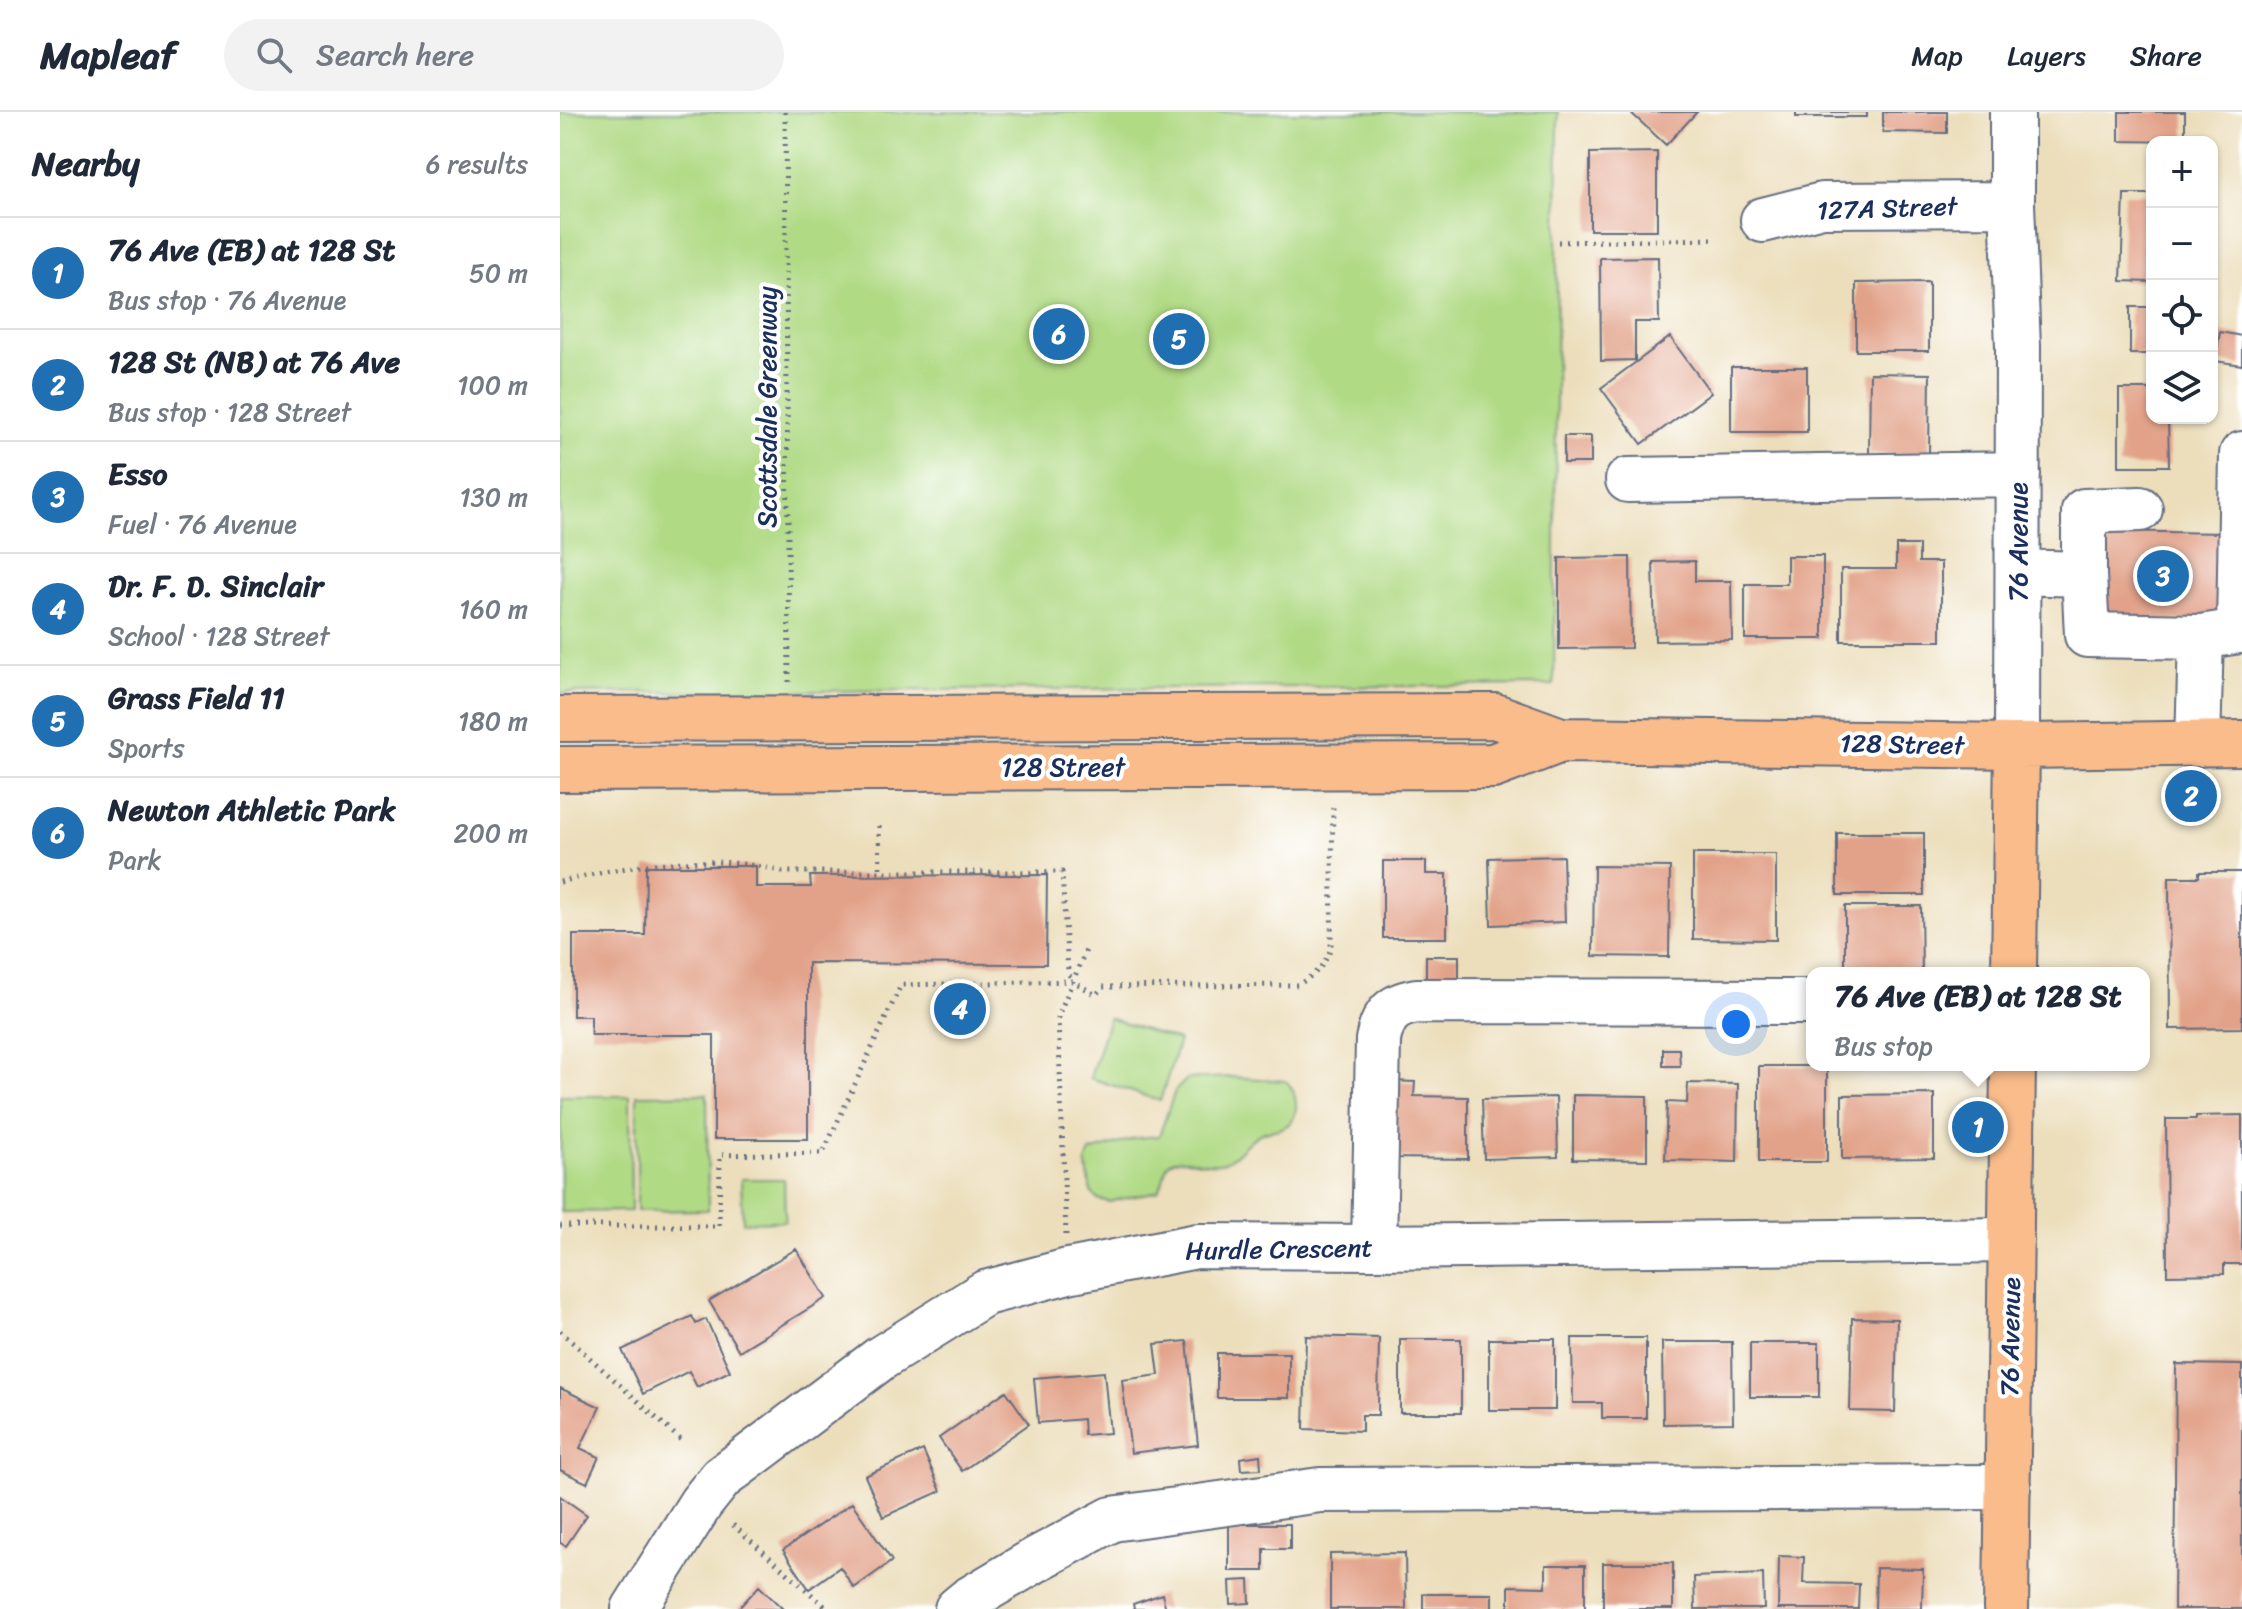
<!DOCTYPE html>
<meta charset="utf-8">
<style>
:root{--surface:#fff;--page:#f2f2f3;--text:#1f2937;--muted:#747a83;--line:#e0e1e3;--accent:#1f6fb2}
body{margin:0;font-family:Sriracha,sans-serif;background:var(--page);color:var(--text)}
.controls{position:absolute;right:24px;top:24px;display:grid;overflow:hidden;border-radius:16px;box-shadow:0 2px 6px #0004}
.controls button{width:72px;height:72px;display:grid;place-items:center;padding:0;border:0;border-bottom:2px solid var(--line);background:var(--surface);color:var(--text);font:40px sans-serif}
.you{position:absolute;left:1176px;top:912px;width:28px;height:28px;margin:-20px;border:6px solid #fff;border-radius:50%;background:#1a73e8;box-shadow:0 0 0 12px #1a73e833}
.badge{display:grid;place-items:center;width:52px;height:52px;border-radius:50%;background:var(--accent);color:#fff;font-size:26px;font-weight:700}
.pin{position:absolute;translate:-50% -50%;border:4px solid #fff;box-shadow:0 2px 8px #0006}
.popup{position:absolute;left:1246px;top:855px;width:344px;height:104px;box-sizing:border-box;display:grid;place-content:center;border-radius:16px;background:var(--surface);filter:drop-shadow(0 2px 6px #0005);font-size:26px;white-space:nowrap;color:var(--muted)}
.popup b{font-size:30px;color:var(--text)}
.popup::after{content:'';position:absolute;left:50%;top:100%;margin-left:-16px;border:16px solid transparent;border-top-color:var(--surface)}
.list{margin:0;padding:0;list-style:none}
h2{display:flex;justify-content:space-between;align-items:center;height:104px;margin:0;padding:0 32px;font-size:34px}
h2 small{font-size:26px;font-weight:400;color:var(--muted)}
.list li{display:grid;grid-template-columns:52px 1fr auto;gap:24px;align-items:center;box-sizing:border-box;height:112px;padding:0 32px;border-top:2px solid var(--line)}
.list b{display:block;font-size:30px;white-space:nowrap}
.list p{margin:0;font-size:26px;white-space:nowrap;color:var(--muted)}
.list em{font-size:26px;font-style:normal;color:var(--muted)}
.icon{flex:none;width:44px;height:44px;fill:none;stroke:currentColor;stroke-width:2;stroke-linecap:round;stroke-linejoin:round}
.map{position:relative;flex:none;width:1682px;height:1497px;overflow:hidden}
header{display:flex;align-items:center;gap:48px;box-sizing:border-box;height:112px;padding:0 40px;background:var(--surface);border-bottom:2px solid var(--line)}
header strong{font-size:38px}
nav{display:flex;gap:44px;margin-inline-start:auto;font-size:28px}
.search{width:560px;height:72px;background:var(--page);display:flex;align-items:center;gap:20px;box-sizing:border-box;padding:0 28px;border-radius:44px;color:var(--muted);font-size:30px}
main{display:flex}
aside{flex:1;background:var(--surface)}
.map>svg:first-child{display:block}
.green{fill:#b1da85;stroke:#668472;stroke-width:2}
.building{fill:#e2a289}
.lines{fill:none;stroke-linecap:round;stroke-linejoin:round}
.minor-casing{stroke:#646c7f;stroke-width:48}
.major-casing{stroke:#646c7f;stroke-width:48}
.path{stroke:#646c7f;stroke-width:5;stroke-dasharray:2 6;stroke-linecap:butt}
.minor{stroke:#fff;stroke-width:44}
.major{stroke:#fabc8b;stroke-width:44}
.labels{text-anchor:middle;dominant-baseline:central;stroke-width:8;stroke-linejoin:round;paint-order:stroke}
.street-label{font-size:26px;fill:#1b2f5e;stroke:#fff}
</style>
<header>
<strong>Mapleaf</strong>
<div class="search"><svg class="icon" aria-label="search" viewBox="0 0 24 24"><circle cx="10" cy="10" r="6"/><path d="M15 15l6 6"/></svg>Search here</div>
<nav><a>Map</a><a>Layers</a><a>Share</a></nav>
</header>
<main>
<aside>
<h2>Nearby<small>6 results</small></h2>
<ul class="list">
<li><span class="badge">1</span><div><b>76 Ave (EB) at 128 St</b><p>Bus stop · 76 Avenue</p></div><em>50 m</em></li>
<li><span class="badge">2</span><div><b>128 St (NB) at 76 Ave</b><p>Bus stop · 128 Street</p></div><em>100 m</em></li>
<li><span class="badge">3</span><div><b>Esso</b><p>Fuel · 76 Avenue</p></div><em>130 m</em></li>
<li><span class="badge">4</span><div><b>Dr. F. D. Sinclair</b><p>School · 128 Street</p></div><em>160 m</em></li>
<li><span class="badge">5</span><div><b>Grass Field 11</b><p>Sports</p></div><em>180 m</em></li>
<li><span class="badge">6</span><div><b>Newton Athletic Park</b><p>Park</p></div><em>200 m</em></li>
</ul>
</aside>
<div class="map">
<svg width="1682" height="1497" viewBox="0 0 1682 1497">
<rect width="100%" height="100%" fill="#fff"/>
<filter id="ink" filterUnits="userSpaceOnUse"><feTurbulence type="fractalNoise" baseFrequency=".0125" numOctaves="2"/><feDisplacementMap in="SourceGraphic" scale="16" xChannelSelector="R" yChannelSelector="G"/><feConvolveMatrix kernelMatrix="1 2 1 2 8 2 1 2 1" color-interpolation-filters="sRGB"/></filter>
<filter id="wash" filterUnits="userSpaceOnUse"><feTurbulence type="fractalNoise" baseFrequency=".006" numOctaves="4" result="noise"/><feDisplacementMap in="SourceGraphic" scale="32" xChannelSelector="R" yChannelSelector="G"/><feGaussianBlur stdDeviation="1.8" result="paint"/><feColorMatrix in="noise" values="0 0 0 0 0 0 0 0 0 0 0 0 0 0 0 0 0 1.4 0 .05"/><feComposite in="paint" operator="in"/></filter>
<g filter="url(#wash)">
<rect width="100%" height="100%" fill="#ecdebb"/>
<path class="green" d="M0,0H998L994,573L0,581Z
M549,906L619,929L600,989L530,966Z
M672,965L726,969C739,982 741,1008 722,1016C714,1019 705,1018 698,1023C685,1030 678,1045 664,1050C647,1055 628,1045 614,1048C602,1051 606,1071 598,1079L549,1090L538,1087L531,1080L526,1050L530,1040L577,1026L599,1024L615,979L627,967Z
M147,982L148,1098L77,1099V983Z
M0,984H70L71,1099L1,1100Z
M181,1067H224L225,1109L183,1110Z"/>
<g id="blocks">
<path class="building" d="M1070,0H1137L1106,33Z
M1236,0H1307V5H1236Z
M1323,0H1387V21L1323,20Z
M1559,0H1625V30L1559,29Z
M1097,40V118H1030V41Z
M1564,82H1592V170L1561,169Z
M1098,145L1099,210H1075V248L1041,249L1040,146Z
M1369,170V239H1296V171Z
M1570,195H1592V242H1570Z
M1660,220L1682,224V253L1655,249Z
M1110,225L1151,281L1082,332L1041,276Z
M1171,255H1247V320H1171Z
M1310,261L1370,262L1369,343L1309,342Z
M1559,277H1592V306H1608L1609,354H1559Z
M1004,324H1031V351H1004Z
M1543,419L1664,421L1663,509L1542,507Z
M1336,433H1359V450H1381V529H1281V457H1336Z
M1227,444H1263V527H1185V472H1227Z
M1070,445L1071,536L999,537V446Z
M1135,449V469H1171L1172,528L1095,529L1093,450Z
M1277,721H1364V783H1277Z
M1133,742H1216V828L1133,827Z
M1003,744L1005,810L931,813L929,746Z
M823,749H866V762H887V826H823Z
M86,754H196V775H251L250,764L487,763L486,852L248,851V1027H154V923H31V904H13V823H85Z
M1034,754L1110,755L1109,845L1033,844Z
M1639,760H1682V916L1610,917L1609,765H1639Z
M1285,794H1361L1362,861H1285Z
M866,844H899V874H866Z
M1103,937H1119L1120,954H1103Z
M1199,954H1267V1050H1199Z
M832,969L855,970L854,984L908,985V1047L831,1046Z
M1128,971L1178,972L1177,1050L1105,1048L1107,990L1127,991Z
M1374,982V1046L1282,1047V983Z
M1013,983L1087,984V1048L1013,1047Z
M996,985L998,1045L924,1047L922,987Z
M1682,1003V1152H1664V1162L1607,1163L1606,1007H1636V1004Z
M236,1137L266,1186L179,1239L149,1189Z
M132,1204L136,1212L146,1207L170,1259L137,1275L129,1259L83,1282L62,1238Z
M1292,1206L1337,1207L1335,1300L1290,1299Z
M746,1224L819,1226L818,1303H802V1319L744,1317Z
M1012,1226H1086V1306H1042V1291H1013Z
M840,1227H901V1301H840Z
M929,1227H995V1298H929Z
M627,1229L638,1333L571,1341L562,1268L599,1263L595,1232Z
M1102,1230H1172L1173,1311L1103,1312Z
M1190,1231H1259V1285H1190Z
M657,1241H729V1286H657Z
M1616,1252L1682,1253V1497H1614Z
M544,1260L550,1321L524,1323L523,1307L478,1311L474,1266Z
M0,1276L40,1295L20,1336L39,1345L27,1371L0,1358Z
M446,1279L469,1312L402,1359L379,1326Z
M363,1338L381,1379L323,1405L305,1364Z
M700,1343L701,1357L681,1358L680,1346Z
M0,1384L27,1403L6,1434L0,1431Z
M292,1391L332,1449L294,1476L280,1455L249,1477L223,1438Z
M669,1412H730V1437H704V1459H669Z
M845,1441L846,1497H770V1442Z
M1219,1444L1244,1445L1243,1471L1299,1472L1298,1497H1218Z
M1043,1451H1113V1497H1043Z
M986,1453H1025V1497H949V1474L986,1475Z
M1316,1456L1363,1457L1362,1497H1315Z
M1203,1462L1204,1497H1135L1134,1465Z
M689,1468L690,1491L671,1492L670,1469Z
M199,1474L223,1497H178Z
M602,1482L606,1497H574L573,1492Z
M863,1482H932V1497H863Z"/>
</g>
</g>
<g filter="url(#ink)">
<use href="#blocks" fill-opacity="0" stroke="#646c7f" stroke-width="2"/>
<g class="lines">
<defs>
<path id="minor" d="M1452,0V92L1458,234L1457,634
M1203,108L1262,93L1452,92
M1682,342L1679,519H1682
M1068,368L1458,362
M1458,460L1524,462L1527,523L1641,525L1679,519
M1524,462V399L1580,397
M1638,632L1641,525
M814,1135L818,928C823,903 832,893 857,889L1252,890
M74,1497L141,1391L161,1366L321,1246L425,1181L508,1159L637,1134L814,1135L1451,1128
M397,1497L408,1488L477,1447L552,1407L760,1378L1448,1375"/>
<path id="major" d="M0,607L935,604L1001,628L1457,634L1682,631
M0,657L933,654L1001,628
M1454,861L1457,634
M1446,1497L1453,953"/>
</defs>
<use href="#minor" class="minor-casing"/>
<use href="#major" class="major-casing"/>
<path class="path" d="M225,0L229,571
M998,130L1154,127
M319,714L320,760
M0,770C72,752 151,740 223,760H502L508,861L512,868
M0,1114H159L160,1043L263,1041L341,873L513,869L536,883L543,875L738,873C755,862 764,855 771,836L773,690
M506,1123L498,904L526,838
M0,1219L123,1330
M173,1413L268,1497"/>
<use href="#minor" class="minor"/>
<use href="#major" class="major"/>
</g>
</g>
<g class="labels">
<g class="street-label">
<text transform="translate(1327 96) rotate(-2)">127A Street</text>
<text transform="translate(207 295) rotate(-90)">Scottsdale Greenway</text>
<text transform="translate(1458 430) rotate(-90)">76 Avenue</text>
<text transform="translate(1342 632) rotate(1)">128 Street</text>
<text x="503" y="655">128 Street</text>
<text transform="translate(719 1137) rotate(-1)">Hurdle Crescent</text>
<text transform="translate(1450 1225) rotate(-89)">76 Avenue</text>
</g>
</g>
</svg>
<div class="controls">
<button>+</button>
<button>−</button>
<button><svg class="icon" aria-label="locate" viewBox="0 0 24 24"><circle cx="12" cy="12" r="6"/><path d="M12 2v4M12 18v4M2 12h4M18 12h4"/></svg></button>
<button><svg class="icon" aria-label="layers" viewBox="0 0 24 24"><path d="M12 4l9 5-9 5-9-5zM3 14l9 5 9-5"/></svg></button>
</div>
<div class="you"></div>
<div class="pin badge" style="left:1418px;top:1015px">1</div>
<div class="popup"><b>76 Ave (EB) at 128 St</b>Bus stop</div>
<div class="pin badge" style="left:1631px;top:684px">2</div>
<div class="pin badge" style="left:1603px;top:464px">3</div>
<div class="pin badge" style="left:400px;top:897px">4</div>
<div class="pin badge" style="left:619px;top:227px">5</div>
<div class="pin badge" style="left:499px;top:222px">6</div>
</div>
</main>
